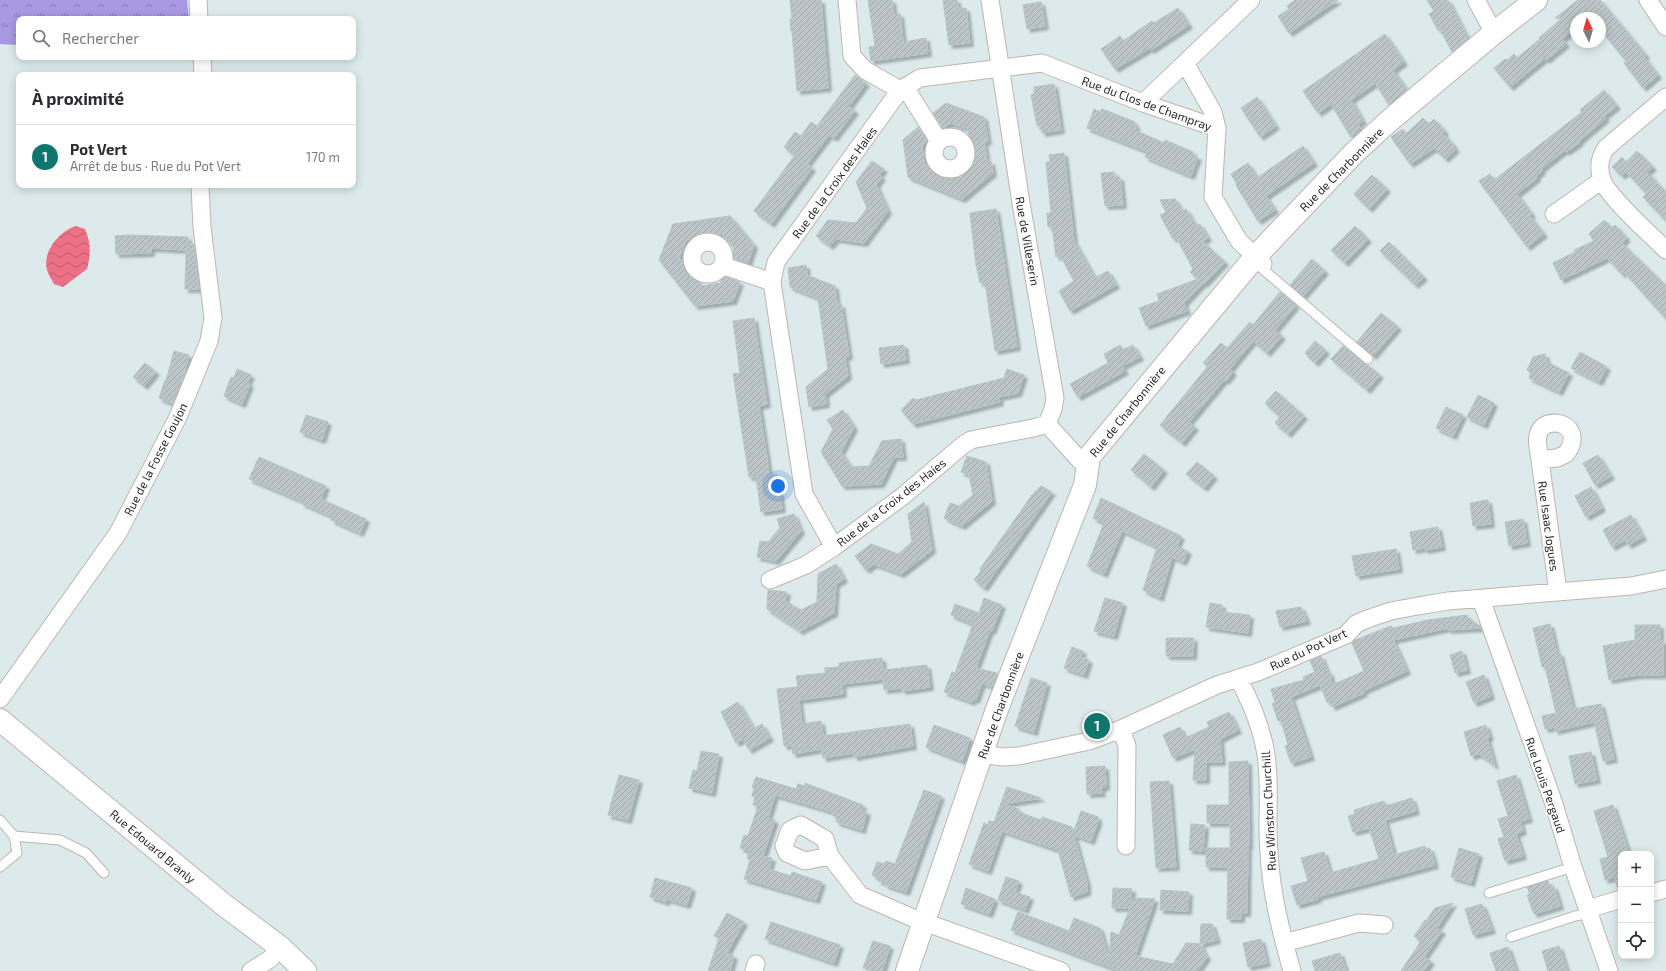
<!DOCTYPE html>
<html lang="fr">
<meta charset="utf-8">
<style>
:root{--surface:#fff;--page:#f2f2f3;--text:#2b2b33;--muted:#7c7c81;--line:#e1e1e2;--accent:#0f766e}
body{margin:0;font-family:"Exo 2",sans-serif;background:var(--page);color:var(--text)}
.controls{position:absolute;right:12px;bottom:12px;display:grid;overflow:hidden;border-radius:8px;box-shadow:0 2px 10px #0003}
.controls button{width:36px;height:36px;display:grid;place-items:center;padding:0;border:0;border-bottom:1px solid var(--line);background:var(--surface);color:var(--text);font:20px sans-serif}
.compass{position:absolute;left:1570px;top:12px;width:36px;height:36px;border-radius:50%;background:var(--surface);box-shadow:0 2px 10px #0003;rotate:355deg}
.you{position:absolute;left:778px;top:486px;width:14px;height:14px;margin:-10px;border:3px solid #fff;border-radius:50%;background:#1a73e8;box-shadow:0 0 0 6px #1a73e833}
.badge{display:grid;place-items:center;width:26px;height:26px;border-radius:50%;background:var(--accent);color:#fff;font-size:13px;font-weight:700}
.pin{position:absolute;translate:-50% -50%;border:2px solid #fff;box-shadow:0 1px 4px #0006}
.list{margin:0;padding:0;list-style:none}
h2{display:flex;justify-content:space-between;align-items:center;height:52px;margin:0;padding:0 16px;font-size:17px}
h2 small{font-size:13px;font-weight:400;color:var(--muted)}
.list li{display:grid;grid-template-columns:26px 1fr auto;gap:12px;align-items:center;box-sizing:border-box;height:64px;padding:0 16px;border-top:1px solid var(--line)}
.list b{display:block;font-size:15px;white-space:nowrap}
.list p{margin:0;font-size:13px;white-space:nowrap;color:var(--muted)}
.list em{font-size:13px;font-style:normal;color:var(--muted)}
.icon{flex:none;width:22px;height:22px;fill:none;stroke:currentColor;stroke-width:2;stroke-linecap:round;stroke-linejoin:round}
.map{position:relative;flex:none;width:1666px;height:971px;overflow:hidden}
.search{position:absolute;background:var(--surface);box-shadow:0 2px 10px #0003;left:16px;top:16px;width:340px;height:44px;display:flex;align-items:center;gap:10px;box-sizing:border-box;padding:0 14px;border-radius:8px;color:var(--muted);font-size:15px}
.panel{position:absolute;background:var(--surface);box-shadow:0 2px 10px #0003;left:16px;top:72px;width:340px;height:116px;border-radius:8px}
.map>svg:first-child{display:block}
.grass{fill:url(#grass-tufts)}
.water{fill:url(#water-waves)}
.building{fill:url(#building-hatch);stroke:#b6c4c7;filter:url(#shadow)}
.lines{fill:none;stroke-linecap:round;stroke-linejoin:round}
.service-casing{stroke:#beb5b0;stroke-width:11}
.minor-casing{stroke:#beb5b0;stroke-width:19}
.tertiary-casing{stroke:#beb5b0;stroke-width:24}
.service{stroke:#fff;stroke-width:9}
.minor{stroke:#fff;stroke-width:17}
.tertiary{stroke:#fff;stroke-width:22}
.labels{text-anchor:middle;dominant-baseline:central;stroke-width:3;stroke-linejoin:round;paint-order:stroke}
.street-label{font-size:12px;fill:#2a2a2a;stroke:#fff}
</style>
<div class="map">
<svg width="1666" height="971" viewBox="0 0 1666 971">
<defs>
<pattern id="grass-tufts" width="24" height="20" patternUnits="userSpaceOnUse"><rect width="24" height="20" fill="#a999e2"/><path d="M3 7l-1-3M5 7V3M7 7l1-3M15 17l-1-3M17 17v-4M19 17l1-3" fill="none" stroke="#8a7db7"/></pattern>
<pattern id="water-waves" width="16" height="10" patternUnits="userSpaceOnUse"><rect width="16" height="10" fill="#ed7086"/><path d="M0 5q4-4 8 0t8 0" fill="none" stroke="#c05c6e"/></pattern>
<pattern id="building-hatch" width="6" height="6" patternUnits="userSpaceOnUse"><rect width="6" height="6" fill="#bcc5c7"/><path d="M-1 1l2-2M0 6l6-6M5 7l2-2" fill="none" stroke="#a2a9ab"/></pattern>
<filter id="shadow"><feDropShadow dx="3.5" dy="3.5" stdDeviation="1" flood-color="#0004"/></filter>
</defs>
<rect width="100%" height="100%" fill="#dceaec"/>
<path class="grass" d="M0,0H187L189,19H19V45L0,44Z"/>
<path class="water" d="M76,226L85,229C91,243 91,254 87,269L63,287L54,284C52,280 48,274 47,270C42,251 60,231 76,226Z"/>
<path class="building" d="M790,0H821L828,88L797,91L792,31H791L790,19H792Z
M868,0H892L894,15L900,14L903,42L926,38L928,53L871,61L869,47L875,46Z
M943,0H957L958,9L966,8L970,43L949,45Z
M1295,0H1338L1289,33L1278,16L1289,9L1287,6Z
M1427,0H1448L1466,35L1467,39L1452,52L1440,29L1438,30L1429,14L1434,11Z
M1578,0H1600L1646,55L1644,57L1658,75L1643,88L1624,63L1626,61L1600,29V18H1576V33L1573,30L1562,39L1566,44L1546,60L1545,58L1510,87L1494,68L1505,59L1507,60L1514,54L1517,58L1540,39L1539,38L1562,18H1555Z
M1041,2L1045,26L1027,29L1023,5Z
M1178,8L1189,25L1151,50L1150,48L1115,69L1101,49L1120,36L1123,41L1152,21L1154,23Z
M1385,34L1404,62L1393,70L1407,90L1389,105L1375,83L1351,100L1363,121L1358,124L1361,129L1351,137L1331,104L1318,113L1303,91Z
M855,75L866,83L849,106L855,111L834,138L829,135L807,164L812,168L771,224L754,211L795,155L784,147L795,132L801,136L811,122L817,126Z
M1054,84L1061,130L1042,133L1040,125L1037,126L1031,95L1034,94V87Z
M1604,90L1617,106L1604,116L1606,118L1579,141L1580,142L1566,152L1565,150L1541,169L1542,171L1536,176L1537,178L1517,194L1532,214L1530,216L1544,234L1527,247L1479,181L1490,174L1494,180L1582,112L1580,110Z
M1257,97L1276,126L1260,137L1241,108Z
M946,103L984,117L988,141L984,142L987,162L991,161L993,173L962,199L908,177L903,140L918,127L927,141L922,146L924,164L960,178L973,166L968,129L950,123L943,128L933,113Z
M1094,109L1100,112L1102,109L1115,114L1135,122L1134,125L1137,126L1135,130L1164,143L1165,140L1193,152L1192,155L1198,157L1191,176L1145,157L1148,152L1087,128Z
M1423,118L1429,124L1434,119L1445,131L1443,133L1454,145L1453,147L1456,149L1445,159L1434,148L1410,164L1391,137L1403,129L1406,134Z
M1303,146L1314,163L1266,196L1275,210L1258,221L1236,185L1237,184L1231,174L1248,163L1257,178Z
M1637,151L1653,167L1647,172L1666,192V221L1643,197L1647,194L1626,172L1622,176L1612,167L1622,157L1626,162Z
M1064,153L1074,241L1095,278L1108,271L1116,285L1070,311L1059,291L1074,281L1060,255L1056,257L1052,226L1048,227L1047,213H1051L1046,162H1050L1049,155Z
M872,161L884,169L879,175L882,177L876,185L888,211L864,243L836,239L830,246L816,236L828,220L856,223L862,215L867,208L856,182Z
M1114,172L1115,178L1120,177L1123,205L1105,206L1101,173Z
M1372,175L1387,189L1369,209L1354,194Z
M1175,199L1182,211L1186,209L1196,226L1200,224L1208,238L1202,241L1225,262L1204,284L1203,283L1184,303L1187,311L1146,326L1139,308L1159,301L1157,294L1198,279L1190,272L1193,269L1176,237L1173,239L1160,215L1166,212L1160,200Z
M996,209L1017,347L995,351L985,282L980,283L976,265L970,213Z
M730,216L754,245L748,263L731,258L734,248L722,234L686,240L679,258L702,286L720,283L723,276L740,282L733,301L695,306L659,260L673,224Z
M1604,220L1612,228L1615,225L1627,238L1622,243L1666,286V319L1624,272L1622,274L1607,258L1561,280L1553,263L1575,252L1574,250L1594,241L1589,234Z
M1355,226L1368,239L1345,263L1331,250Z
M127,235L188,237V244H194L199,289H185L186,250L151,248V253L116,254L115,236Z
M1389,242L1424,277L1415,285L1380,251Z
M1312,259L1325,271L1303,296L1290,285Z
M806,265L807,275L835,286L837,305L841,304L849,356L845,357L848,376L825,394L826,404L809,407L806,387L828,369L818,298L790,287L788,268Z
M1280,292L1296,305L1275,330L1282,336L1267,353L1253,341L1230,369L1233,372L1226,381L1224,380L1189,422L1195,427L1182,443L1160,425L1208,366L1203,363L1221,343L1227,348L1250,322L1253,325Z
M1381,313L1398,327L1373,356L1357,342Z
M754,318L767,404L759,406L767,458L769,475L777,474L782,509L761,512L756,477H749L733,374L740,373L733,321Z
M1315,341L1326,351L1315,363L1305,353Z
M904,345L906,360L881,364L879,348Z
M1120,345L1123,350L1133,345L1140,357L1122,366L1125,371L1078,397L1070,384L1108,363L1104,354Z
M1343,346L1380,375L1367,390L1331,359Z
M174,351L189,355L183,379L173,404L159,398L165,380L166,381Z
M1580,352L1607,367L1599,382L1571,368Z
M1545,354L1547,362L1569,373L1559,392L1529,378L1531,373L1527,370L1533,357Z
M145,363L156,372L144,386L133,377Z
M237,369L251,375L247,383L250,384L242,404L224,396L231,377L234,378Z
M1007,369L1024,375L1018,393L999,397L1000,402L913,424L901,410L913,398L916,400L1004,378Z
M1276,391L1304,416L1288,434L1275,423L1280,417L1265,403Z
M1478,395L1494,403L1484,425L1467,417Z
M1446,407L1463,415L1453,436L1436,428Z
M843,410L854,427L841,452L851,467L869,466L882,441L901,439L903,457H894L881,484L842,486L821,452L833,429L827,420Z
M306,415L328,422L322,440L300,432Z
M1144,454L1164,470L1151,487L1131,470Z
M1598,455L1611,476L1595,485L1583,463Z
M967,456L986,462L992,501L962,526L944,518L950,503L959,506L973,495L969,475L961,472Z
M259,457L326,486L321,499L366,519L360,533L331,520L333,517L301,503L302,501L249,479Z
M1197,462L1214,476L1204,488L1186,474Z
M1041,486L1052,492L984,588L974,580L981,571L980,569L1032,495Z
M1591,487L1602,508L1586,517L1575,496Z
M1101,498L1181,536L1177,546L1188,551L1183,562L1172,557L1160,598L1143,590L1157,547L1122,531L1104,574L1087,566L1104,523L1093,518Z
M1488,500L1491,524L1473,526L1470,503Z
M924,502L932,550L901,574L874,564L866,570L855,556L871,544L898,554L912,542L908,514Z
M794,514L801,531L776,561L757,557L760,541L768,542L780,528L777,519Z
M1631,515L1643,537L1628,545L1625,540L1612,547L1603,530Z
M1523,519L1527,543L1509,546L1505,522Z
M1438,527L1442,547L1425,550V548L1413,550L1410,532Z
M1396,549L1399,569L1356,576L1352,556Z
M836,564L844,579L836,584L834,613L800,631L767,609L768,590L787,592L785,601L801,610L817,602L818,574Z
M984,598L1002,605L992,631L990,630L976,668L997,673L992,687L982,683L976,700L972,699V702L944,692L952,672L955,673L973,624L951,615L955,604L979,613Z
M1105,598L1123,603L1114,636L1094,631Z
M1210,603L1222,605V612L1250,615L1248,633L1206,627Z
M1301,607L1307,621L1280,627L1276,611Z
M1467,615L1468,618L1480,626L1481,628L1448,630V628L1393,640L1407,671L1363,691L1364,693L1332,707L1330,701L1327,702L1320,685L1291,697L1311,757L1291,763L1285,746L1288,745L1281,720L1278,721L1272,703H1275L1271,689L1304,680L1303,677L1315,672L1310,661L1321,656L1328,673L1330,672L1332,685L1364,671L1352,643L1355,640L1391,626L1393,628L1428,620Z
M1550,624L1557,654L1560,653L1573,709L1601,704L1614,759L1603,761L1594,722L1555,731V727L1545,729L1542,716L1556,713L1545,666L1542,667L1533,628Z
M1635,625H1660V641H1663V675H1638L1609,680L1603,646L1635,640Z
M1166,638H1194L1193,656H1166Z
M1072,647L1083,651L1081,657L1089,660L1084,675L1064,668Z
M1462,651L1467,670L1455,673L1450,655Z
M882,658L883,670L927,665L930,687L902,691V688L884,690L883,679L842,684L843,694L799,700L802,724L821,721L823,736L910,724L913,746L854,757L853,753L823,758L822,749L793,754L791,745L784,746L777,689L798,687L796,676L825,673V668L839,667V663Z
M1484,675L1491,696L1474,703L1466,682Z
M1031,678L1047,683L1034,732L1015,726Z
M738,702L754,729L762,724L770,738L749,750L743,739L736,743L721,712Z
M1229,712L1238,730L1220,739L1222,762H1206V780H1193L1195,749L1173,758L1163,735L1180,727L1185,738L1209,727L1207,722Z
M934,725L970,738L962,761L926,747Z
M1486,725L1490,737L1487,738L1495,766L1479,754L1471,756L1464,732Z
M701,751L719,754L712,793L689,788L693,770L697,771Z
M1591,752L1597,780L1575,784L1569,756Z
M1248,761L1249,826V846H1248L1247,913H1241V919H1227L1228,867H1206V848H1230V823H1207V805H1229V762Z
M1105,766L1106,786L1101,789L1102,793L1087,794L1086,767Z
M619,775L639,780L628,820L608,815Z
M1516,775L1529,819L1520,821L1523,831L1516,834L1523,856L1505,861L1498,839L1504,837L1498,819L1508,816L1497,781Z
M756,777L796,789L798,784L805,786V783L863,805L862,810L867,812L862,830L836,822L838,818L832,815L833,812L775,795L768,818L775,820L763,856L772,858L769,869L791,876L792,872L822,882L816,900L744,879L750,860L747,858L749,851L740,848L744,835L748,836L758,806L753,805L755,797L752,796L754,788L752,787Z
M1169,781L1176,867L1156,868L1150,782Z
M1007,787L1041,798L1004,804L1019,809L1018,812L1041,820L1042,817L1072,827L1073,833L1081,811L1098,817V822L1091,841L1074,835L1087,883V892L1071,897L1058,850L1002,831L988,871L969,864L984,823L988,825L989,821L994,822Z
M924,790L941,796L906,892L885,885L886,883L878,881L879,878L872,875L877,862L884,864L886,861L895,864Z
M1412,798L1416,811L1385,820L1394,855L1425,846L1426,849L1430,848L1435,865L1317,897L1318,899L1297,905L1291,886L1308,881L1301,858L1324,852L1330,873L1379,859L1369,828L1353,832L1348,816L1355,814L1354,810L1384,801L1386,806Z
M1613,805L1629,854H1621V888L1618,889L1614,877L1605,880L1600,859L1608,857L1594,811Z
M1191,824L1205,825L1203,851L1189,850Z
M1459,848L1479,854L1471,883L1451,877Z
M1006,877L1019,881L1015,892L1030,897L1025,910L998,900Z
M655,878L692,888L687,905L667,899L666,902L650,897Z
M1548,881L1550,887L1554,886L1560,906L1534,914L1527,895L1530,894L1527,887Z
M966,888L995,899L989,914L961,904Z
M1113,888L1132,889L1130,906L1134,898L1155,899L1135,956L1173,964L1186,943L1200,944L1207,957L1197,971H1120L1011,930L1018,912L1069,931L1074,918L1100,928L1109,960L1111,932L1119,935L1130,908H1112Z
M1161,890L1189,892L1188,911L1160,910Z
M1453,903L1437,928L1442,931L1424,957L1431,961L1424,971H1401L1421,941L1414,936L1425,920L1426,921L1435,908Z
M1482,904L1492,930L1473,935L1465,909Z
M727,913L744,922L727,953L734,956L730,971H708L719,938L714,936Z
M771,922L840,945L834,963L765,939Z
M1201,924H1212L1217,940L1200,944Z
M1261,939L1267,963L1248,967L1243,943Z
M873,941L890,946L882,971H871L863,968Z
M1559,946L1567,971H1548L1542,951Z
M1508,947L1516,971H1496L1490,953Z
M1340,953L1346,971H1315L1312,961Z"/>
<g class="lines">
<defs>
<path id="service" d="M1258,265L1368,359
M0,820L14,836L17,853L0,867
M14,836L60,840L86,853L104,873
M1489,893L1573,867
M1511,937L1575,916L1590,913"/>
<path id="minor" d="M198,0L199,19
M847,0L852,56L865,70L900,90
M990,0L1021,203L1055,398L1053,409L1047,424
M1476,0L1494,33
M1648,0L1666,27
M202,57L203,75
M1185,63L1213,112L1217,128
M905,87L939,141
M1666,97L1606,148C1599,158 1598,168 1602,180C1609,198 1651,235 1666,250
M1143,103L1251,0
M934 153a16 16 0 1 1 32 0a16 16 0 1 1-32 0Z
M1554,214L1602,180
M692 258a16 16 0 1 1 32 0a16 16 0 1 1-32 0Z
M724,266L772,282
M1047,424L1033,428L971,440L963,445L903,496L834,547L804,494L772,282L776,262L900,90L920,78L1042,63L1143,103L1217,128L1213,197L1239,241L1263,264
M1047,424L1086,467
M1540,460C1539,452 1536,443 1538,435C1544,412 1588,424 1566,454L1557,458L1540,460L1558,592
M770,580L806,565L834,547
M1481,599L1553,801L1573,867L1609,971
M1238,678C1251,702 1262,728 1266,755C1271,787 1266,820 1269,852C1271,893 1281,932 1292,971
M0,699L118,533L178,417L209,341L213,318L202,227L200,185
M1121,729L1127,746L1126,846
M983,754L1002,757L1019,756L1089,741L1121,729L1217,685L1258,672L1346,635L1356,624L1367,619L1391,611L1418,606L1448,601L1631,586L1666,579
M830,856L805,861L787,853L784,846L790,830L801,825L825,839L830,856L860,895L913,918L1061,971
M1651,893L1666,889
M1588,909L1621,899
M1284,943L1359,923L1384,925
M251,971L270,959L280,947
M754,971L756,964"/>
<path id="tertiary" d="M0,720L224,905L280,947L305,971
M907,971L996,712L1085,485L1089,457L1255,257L1354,153L1389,121L1494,33L1536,0"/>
</defs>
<use href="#service" class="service-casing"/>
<use href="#minor" class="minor-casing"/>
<use href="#tertiary" class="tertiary-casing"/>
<use href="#service" class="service"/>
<use href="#minor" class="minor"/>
<use href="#tertiary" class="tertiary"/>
</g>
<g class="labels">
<g class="street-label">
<text transform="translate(1147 103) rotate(20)">Rue du Clos de Champray</text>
<text transform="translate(1341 169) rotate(-45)">Rue de Charbonnière</text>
<text transform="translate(834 182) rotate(-54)">Rue de la Croix des Haies</text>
<text transform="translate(1028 241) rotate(80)">Rue de Villeserin</text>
<text transform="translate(1127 411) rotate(-51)">Rue de Charbonnière</text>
<text transform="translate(155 459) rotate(-63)">Rue de la Fosse Goujon</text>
<text transform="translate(891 502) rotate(-38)">Rue de la Croix des Haies</text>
<text transform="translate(1549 526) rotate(82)">Rue Isaac Jogues</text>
<text transform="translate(1308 649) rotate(-25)">Rue du Pot Vert</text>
<text transform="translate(1000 705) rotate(-70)">Rue de Charbonnière</text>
<text transform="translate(1546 785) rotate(71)">Rue Louis Pergaud</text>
<text transform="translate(1268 811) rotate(-93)">Rue Winston Churchill</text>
<text transform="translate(153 846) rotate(40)">Rue Edouard Branly</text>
</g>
</g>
</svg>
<div class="controls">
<button>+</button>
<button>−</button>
<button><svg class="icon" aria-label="locate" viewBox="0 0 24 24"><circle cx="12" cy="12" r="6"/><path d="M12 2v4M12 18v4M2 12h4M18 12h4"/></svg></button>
</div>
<svg class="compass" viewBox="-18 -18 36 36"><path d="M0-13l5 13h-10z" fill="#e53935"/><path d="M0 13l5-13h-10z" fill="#7c7c81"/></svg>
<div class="you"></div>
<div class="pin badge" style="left:1097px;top:726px">1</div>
<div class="search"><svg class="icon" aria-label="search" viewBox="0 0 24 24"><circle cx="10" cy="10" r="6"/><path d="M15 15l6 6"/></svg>Rechercher</div>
<section class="panel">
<h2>À proximité<small></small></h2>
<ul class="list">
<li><span class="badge">1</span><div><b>Pot Vert</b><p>Arrêt de bus · Rue du Pot Vert</p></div><em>170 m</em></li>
</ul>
</section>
</div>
